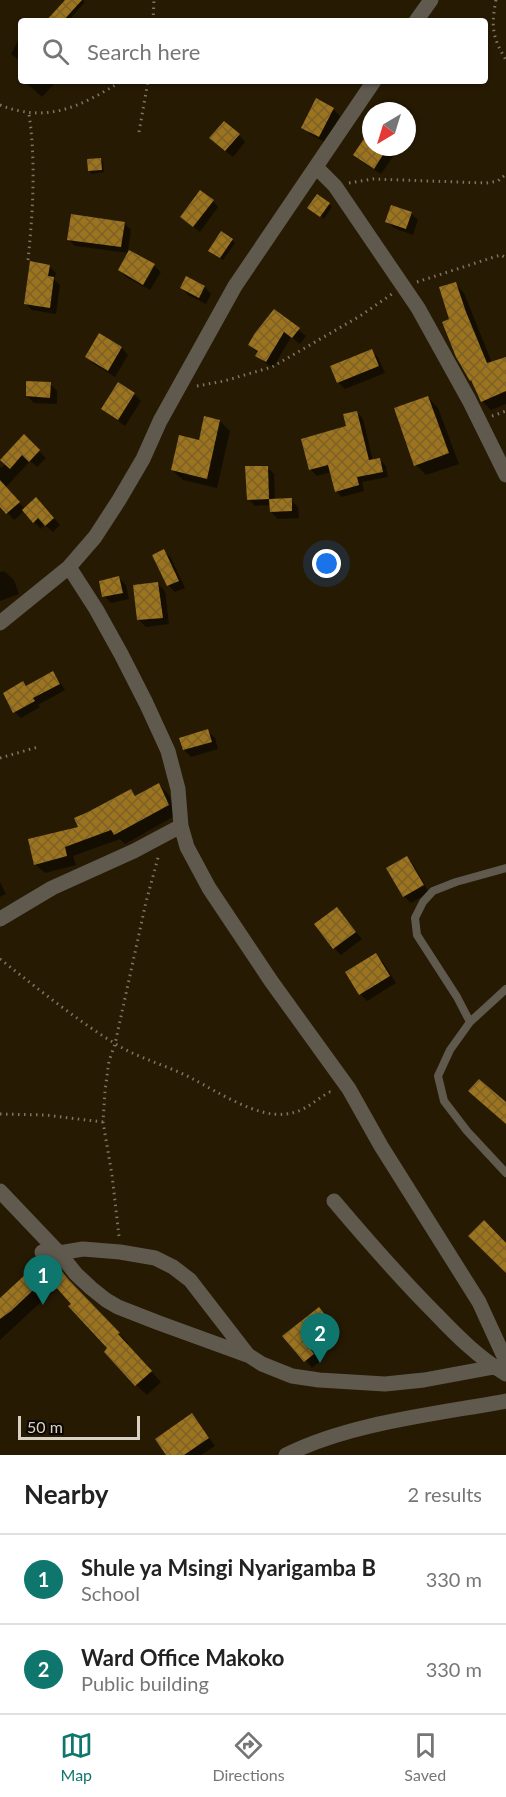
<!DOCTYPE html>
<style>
:root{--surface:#fff;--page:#f2f2f2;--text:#222;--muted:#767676;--line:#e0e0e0;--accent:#0f766e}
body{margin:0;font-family:Lato,sans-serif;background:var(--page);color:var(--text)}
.compass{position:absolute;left:362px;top:102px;width:54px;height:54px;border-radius:50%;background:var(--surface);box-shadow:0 2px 4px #0004;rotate:218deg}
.scale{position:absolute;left:18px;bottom:15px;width:122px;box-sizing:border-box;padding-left:6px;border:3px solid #d9d1c3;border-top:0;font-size:16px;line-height:21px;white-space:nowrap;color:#d9d1c3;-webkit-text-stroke:4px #0b0601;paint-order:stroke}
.you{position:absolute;left:327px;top:564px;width:21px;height:21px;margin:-15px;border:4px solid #fff;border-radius:50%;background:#1a73e8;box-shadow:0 0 0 9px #1a73e833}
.badge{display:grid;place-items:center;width:39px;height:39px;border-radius:50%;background:var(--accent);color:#fff;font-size:20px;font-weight:700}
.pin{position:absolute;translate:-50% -50px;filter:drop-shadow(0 2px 3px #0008)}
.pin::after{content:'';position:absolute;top:32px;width:21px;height:18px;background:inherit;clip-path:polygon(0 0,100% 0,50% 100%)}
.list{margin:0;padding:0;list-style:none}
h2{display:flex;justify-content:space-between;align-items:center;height:78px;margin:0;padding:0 24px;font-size:26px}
h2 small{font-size:20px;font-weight:400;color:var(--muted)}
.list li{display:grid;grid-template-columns:39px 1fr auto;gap:18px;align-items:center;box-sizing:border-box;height:90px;padding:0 24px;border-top:2px solid var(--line)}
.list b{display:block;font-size:22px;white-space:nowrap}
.list p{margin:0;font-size:20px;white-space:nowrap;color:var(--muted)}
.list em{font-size:20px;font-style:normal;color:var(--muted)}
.icon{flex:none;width:33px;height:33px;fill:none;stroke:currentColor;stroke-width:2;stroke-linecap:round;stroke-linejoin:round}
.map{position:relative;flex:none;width:506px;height:1455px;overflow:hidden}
.search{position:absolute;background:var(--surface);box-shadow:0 2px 4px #0004;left:18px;right:18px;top:18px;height:66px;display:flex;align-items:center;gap:15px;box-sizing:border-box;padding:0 21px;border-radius:6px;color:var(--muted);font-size:22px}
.sheet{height:258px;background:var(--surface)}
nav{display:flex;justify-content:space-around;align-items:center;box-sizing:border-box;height:84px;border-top:2px solid var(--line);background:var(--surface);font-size:16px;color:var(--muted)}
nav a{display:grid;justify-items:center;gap:3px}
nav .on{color:var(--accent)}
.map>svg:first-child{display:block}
.shadow{fill:#0007}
.building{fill:url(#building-cross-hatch)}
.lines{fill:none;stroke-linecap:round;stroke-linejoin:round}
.path{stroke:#7f7563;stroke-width:3;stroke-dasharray:1.5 4.5;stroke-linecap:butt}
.service{stroke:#5f594e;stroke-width:8}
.minor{stroke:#5f594e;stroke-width:15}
.tertiary{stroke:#5f594e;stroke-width:15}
</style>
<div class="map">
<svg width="506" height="1455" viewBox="0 0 506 1455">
<defs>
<pattern id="building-cross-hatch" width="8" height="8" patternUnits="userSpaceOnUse" patternTransform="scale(1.5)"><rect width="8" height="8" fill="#9c741f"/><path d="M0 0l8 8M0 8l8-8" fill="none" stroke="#7c6128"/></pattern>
</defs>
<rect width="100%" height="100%" fill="#261a03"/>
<path class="shadow" d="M67,0H83L85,2L68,21H57Z
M19,39L21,40V61L11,54Z
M24,81H51L54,84L42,97Z
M333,109L340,116L326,143L310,134L303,127Z
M239,135L245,142L233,157L218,145Z
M371,147H388L395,154L381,174L362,162L355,155Z
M100,159L103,162L104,172L92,174L89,171Z
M213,201L218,207L200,232L188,223Z
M329,204L332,207L324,219L312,210Z
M411,213L418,220L413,235L394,228L387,221Z
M125,224L131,230L128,251L154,266L161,272L150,290L126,277L119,270L129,253L75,246L69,240Z
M232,240L235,243L223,260L213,254Z
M49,266L56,273L54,279L60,285L56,314L32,310L25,303Z
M455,284L464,293L492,363L506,358V404L491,410L482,401L474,384L458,357L451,320Z
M205,287L211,294L206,304L188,295L181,288Z
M274,311L306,336L300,344L291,337L273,368L264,362L257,355L258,353L250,345Z
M99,335L122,348L128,355L115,377L94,364L87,357Z
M371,351L378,357L385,373L345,389L338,382Z
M50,384L57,391V404L34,403L27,396Z
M134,394L141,401L125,426L110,415L103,409Z
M428,397L438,408L459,464L426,475L416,465Z
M357,412L363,419L373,461L380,460L386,466L388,477L362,482L364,491L342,497L336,491L331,472L317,476L311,470L303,440L347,428Z
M220,421L230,431L217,488L183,480L172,470Z
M24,437L46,458L37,467L30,461L5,488L25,509L43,506L60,525L53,532L45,525L41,529L24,511L14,520L0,505V468L7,464Z
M267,467L274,474L275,500H291L298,507L299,518L278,519L271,512V505L255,506L248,499Z
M164,551L171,558L185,588L175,592L168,585Z
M4,571L14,580L19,594L0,601V572Z
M119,578L126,585L129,599L111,603L104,596Z
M158,584L165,591L169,624L146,627L139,620Z
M52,673L58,679L65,690L38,705L40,707L21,718L15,712L23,683L27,687Z
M208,731L215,738L218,749L191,757L184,750Z
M159,785L168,794L178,814L125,844L120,839L73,856L76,865L45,873L35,864L80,828L131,791L137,797Z
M407,858L414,865L429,893L411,903L404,896Z
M0,882L6,894L0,897Z
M337,909L362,939L341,955L334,948Z
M376,955L383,962L396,983L367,1001L360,994Z
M41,1263L79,1293L129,1344L127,1345L161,1382L147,1395L136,1385L110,1348L57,1287L0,1340V1300Z
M325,1316L336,1329L310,1349L320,1361L312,1368L285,1336Z
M191,1415L198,1422L215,1446L201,1455H168Z"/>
<path class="building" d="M65,0H82L63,21H46Z
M316,98L334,108L319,137L301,128Z
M224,121L240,134L225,151L209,138Z
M371,128V147H388L374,169L353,155Z
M101,158L102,170L88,171L87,159Z
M200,190L214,200L193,227L180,217Z
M317,194L330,203L320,217L307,208Z
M391,205L412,212L406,229L385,222Z
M71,214L125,222L121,247L67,240Z
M221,231L233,239L220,258L208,251Z
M129,250L155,264L143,285L118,270Z
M30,261L50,265L48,276L54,277L50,308L24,304Z
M186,276L205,286L199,298L180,288Z
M456,282L466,312L487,363L506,357V391L481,402L471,380L470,381L456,357L442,322L449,319L439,287Z
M274,309L300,328L292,338L284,332L266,362L255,356L258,351L248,345L255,333Z
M99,333L122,347L108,371L85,357Z
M372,349L379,366L337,383L330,366Z
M26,381L51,382L50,398L26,396Z
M118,382L135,393L118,420L101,409Z
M428,396L449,453L414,466L394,408Z
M357,411L369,460L380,458L383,472L357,477L359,485L335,492L328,465L309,470L301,439L346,426L343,414Z
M204,416L220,420L207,479L171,470L179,435L199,440Z
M24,434L40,450L29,462L22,455L10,469L0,460Z
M245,466H268L269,499L247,500Z
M0,480L20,502L6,514L0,507Z
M36,497L54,518L45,526L38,518L33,523L22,510Z
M292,498V511L270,512L269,499Z
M164,549L179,581L167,586L152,555Z
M119,576L123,593L102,597L99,581Z
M158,582L163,618L137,620L133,585Z
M53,671L60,684L33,698L35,701L13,713L3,693L23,681L26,686Z
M208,729L212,742L183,750L179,738Z
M159,783L169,805L114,835L111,830L65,847L67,856L34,865L28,839L78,827L74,818L88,812L131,789L135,796Z
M407,856L424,885L403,897L386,868Z
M337,907L356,932L333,949L314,924Z
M376,953L390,976L359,995L345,972Z
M479,1079L506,1102V1124L468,1091Z
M484,1220L506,1243V1273L468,1236Z
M40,1261L54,1262L69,1280L120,1333L118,1334L152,1371L135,1386L104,1352L107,1348L68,1306L71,1304L47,1277L11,1311L0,1319V1298Z
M319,1307L330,1321L304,1341L314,1354L304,1362L282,1336Z
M192,1413L209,1438L184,1455H166L155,1439Z"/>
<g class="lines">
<path class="path" d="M496,0C491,26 492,37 506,60
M153,21L154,0
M0,105C48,124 81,106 122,81
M139,132L148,81
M349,183L373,179L486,183L498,181L506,174
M28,260C33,212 36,162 29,114
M417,282L494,257L501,255L506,258
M197,386L224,381L272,367L360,316L392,294
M492,416L506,411
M0,758L38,747
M0,959C37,988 74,1018 114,1043C139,1059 167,1065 193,1079C218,1092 257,1118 286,1114C306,1112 314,1100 330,1092L333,1093
M0,1114L45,1115L103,1122
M119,1236L112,1175L103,1122L105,1091L109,1061L115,1044L146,902L159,854"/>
<path class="service" d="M506,989L470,1022L450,1050L438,1076L444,1101L467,1131L506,1173
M470,1022L457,997L417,935L415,918L423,902L433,891L456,882L506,868"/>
<path class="minor" d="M416,21L431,0
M316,167L335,186L418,308L469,400L506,475
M69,567L96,609L121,654L146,703L168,751L178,789L181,826L187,847L209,888L271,981L349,1089L381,1146L479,1302L506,1361
M0,623L69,567L95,537L119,500L143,459L160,421L235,286L374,81
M0,919L52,888L134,851L181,826
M0,1191L59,1253L76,1274L91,1288L106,1300L118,1307L159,1323L247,1355
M334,1201C367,1240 400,1278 436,1314C457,1336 479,1358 506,1374
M42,1252L59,1253L83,1249L120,1252L155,1258L173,1267L190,1280L248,1355L262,1364L292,1376L319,1380L385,1384L424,1380L494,1367"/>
<path class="tertiary" d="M286,1455C349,1423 436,1414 506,1401"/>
</g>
</svg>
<svg class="compass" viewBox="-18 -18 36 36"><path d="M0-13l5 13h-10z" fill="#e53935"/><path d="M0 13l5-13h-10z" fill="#767676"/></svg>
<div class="scale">50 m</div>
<div class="you"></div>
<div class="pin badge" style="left:43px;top:1305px">1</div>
<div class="pin badge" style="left:320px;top:1363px">2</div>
<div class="search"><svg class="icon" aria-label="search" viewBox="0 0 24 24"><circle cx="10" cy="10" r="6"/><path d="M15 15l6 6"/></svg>Search here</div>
</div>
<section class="sheet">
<h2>Nearby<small>2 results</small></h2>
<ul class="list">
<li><span class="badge">1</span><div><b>Shule ya Msingi Nyarigamba B</b><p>School</p></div><em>330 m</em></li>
<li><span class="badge">2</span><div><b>Ward Office Makoko</b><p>Public building</p></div><em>330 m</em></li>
</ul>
</section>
<nav>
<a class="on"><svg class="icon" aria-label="map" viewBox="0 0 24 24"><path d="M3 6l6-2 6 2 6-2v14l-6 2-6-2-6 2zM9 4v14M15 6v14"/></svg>Map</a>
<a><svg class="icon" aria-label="directions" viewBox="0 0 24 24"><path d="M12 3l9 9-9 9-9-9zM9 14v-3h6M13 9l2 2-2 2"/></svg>Directions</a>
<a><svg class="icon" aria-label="saved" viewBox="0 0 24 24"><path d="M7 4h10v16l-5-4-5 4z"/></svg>Saved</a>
</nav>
